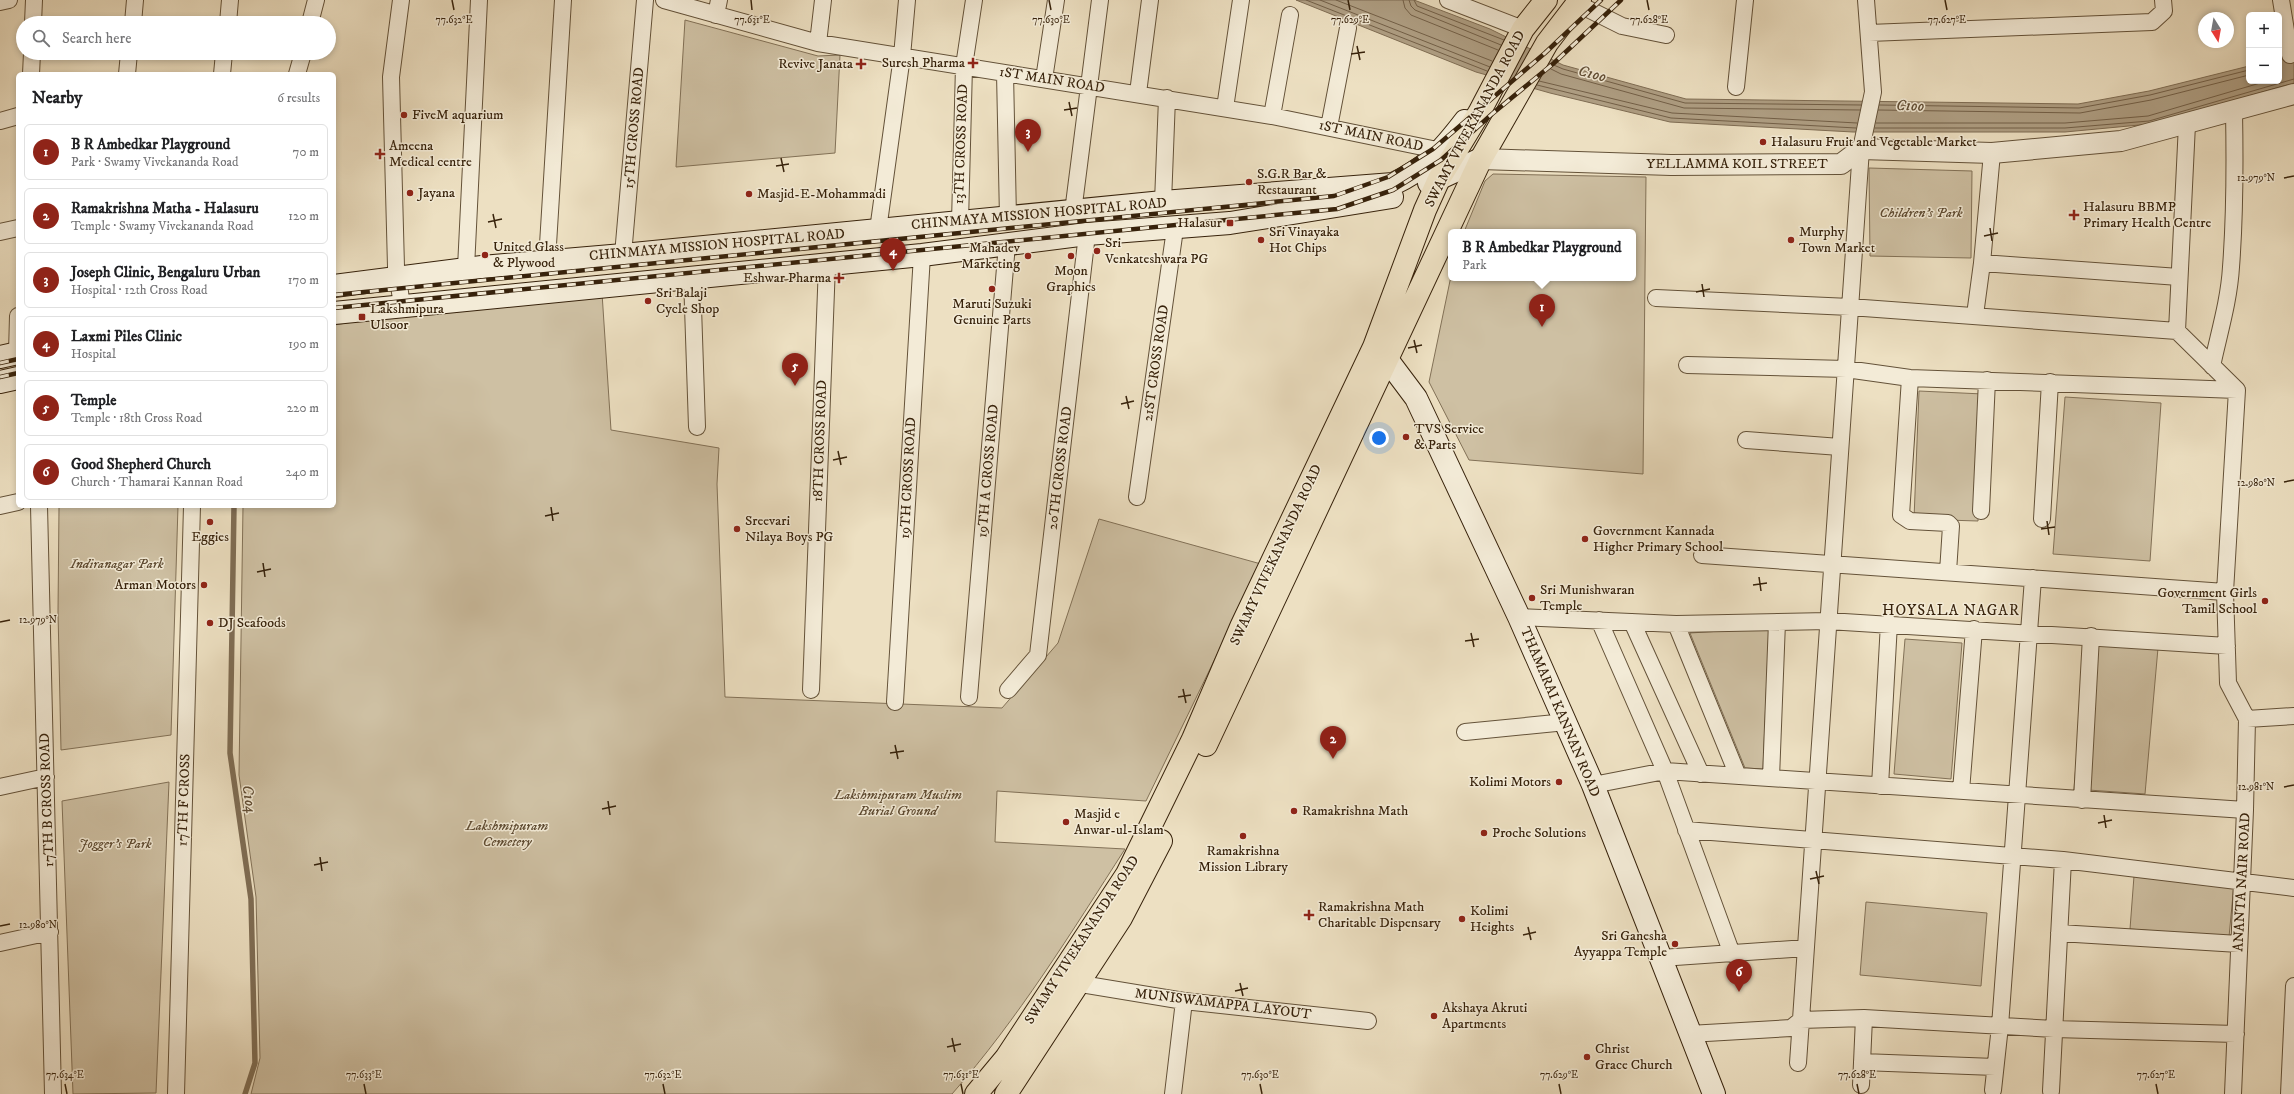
<!DOCTYPE html>
<meta charset="utf-8">
<style>
:root{--surface:#fff;--page:#f6f6f6;--text:#202124;--muted:#757577;--line:#e0e0e0;--accent:#8f2418}
body{margin:0;font-family:"IM FELL DW Pica",serif;background:var(--page);color:var(--text)}
.controls{position:absolute;right:12px;top:12px;display:grid;overflow:hidden;border-radius:6px;box-shadow:0 2px 6px #0003}
.controls button{width:36px;height:36px;display:grid;place-items:center;padding:0;border:0;border-bottom:1px solid var(--line);background:var(--surface);color:var(--text);font:20px sans-serif}
.compass{position:absolute;left:2198px;top:12px;width:36px;height:36px;border-radius:50%;background:var(--surface);box-shadow:0 2px 6px #0003;rotate:169deg}
.you{position:absolute;left:1379px;top:438px;width:14px;height:14px;margin:-10px;border:3px solid #fff;border-radius:50%;background:#1a73e8;box-shadow:0 0 0 6px #1a73e833}
.badge{display:grid;place-items:center;width:26px;height:26px;border-radius:50%;background:var(--accent);color:#fff;font-size:13px;font-weight:700}
.pin{position:absolute;translate:-50% -33px;filter:drop-shadow(0 1px 2px #0008)}
.pin::after{content:'';position:absolute;top:21px;width:14px;height:12px;background:inherit;clip-path:polygon(0 0,100% 0,50% 100%)}
.popup{position:absolute;left:1448px;top:229px;width:188px;height:52px;box-sizing:border-box;display:grid;place-content:center;border-radius:6px;background:var(--surface);filter:drop-shadow(0 1px 3px #0005);font-size:13px;white-space:nowrap;color:var(--muted)}
.popup b{font-size:15px;color:var(--text)}
.popup::after{content:'';position:absolute;left:50%;top:100%;margin-left:-8px;border:8px solid transparent;border-top-color:var(--surface)}
.list{margin:0;padding:0;list-style:none}
h2{display:flex;justify-content:space-between;align-items:center;height:52px;margin:0;padding:0 16px;font-size:17px}
h2 small{font-size:13px;font-weight:400;color:var(--muted)}
.list li{display:grid;grid-template-columns:26px 1fr auto;gap:12px;align-items:center;box-sizing:border-box;height:56px;margin:0 8px 8px;padding:0 8px;border:1px solid var(--line);border-radius:6px}
.list b{display:block;font-size:15px;white-space:nowrap}
.list p{margin:0;font-size:13px;white-space:nowrap;color:var(--muted)}
.list em{font-size:13px;font-style:normal;color:var(--muted)}
.icon{flex:none;width:22px;height:22px;fill:none;stroke:currentColor;stroke-width:2;stroke-linecap:round;stroke-linejoin:round}
.map{position:relative;flex:none;width:2294px;height:1094px;overflow:hidden}
.search{position:absolute;background:var(--surface);box-shadow:0 2px 6px #0003;left:16px;top:16px;width:320px;height:44px;display:flex;align-items:center;gap:10px;box-sizing:border-box;padding:0 14px;border-radius:22px;color:var(--muted);font-size:15px}
.panel{position:absolute;background:var(--surface);box-shadow:0 2px 6px #0003;left:16px;top:72px;width:320px;height:436px;border-radius:6px}
.map>svg:first-child{display:block}
.green{fill:#cec0a3;stroke:#827157}
.water{fill:#af9f84;stroke:#7f6d54}
.lines{fill:none;stroke-linecap:round;stroke-linejoin:round}
.shore{stroke:#736048;stroke-width:1}
.stream{stroke:#7f6d54;stroke-width:5.5}
.minor-casing{stroke:#645239;stroke-width:18}
.tertiary-casing{stroke:#645239;stroke-width:22}
.secondary-casing{stroke:#37220b;stroke-width:24}
.primary-casing{stroke:#37220b;stroke-width:24}
.minor{stroke:#f3ebd7;stroke-width:16}
.tertiary{stroke:#f3ebd7;stroke-width:20}
.secondary{stroke:#f3ebd7;stroke-width:22}
.primary{stroke:#ede0c2;stroke-width:22}
.rail-casing{stroke:#37220b;stroke-width:4.5}
.rail{stroke:#f3ebd7;stroke-width:3;stroke-dasharray:9;stroke-linecap:butt}
.ticks{fill:none;stroke:#37220b;stroke-width:1.5}
.poi-dot{fill:#8f2418;stroke:#f3ebd7;stroke-width:1.5}
.labels{text-anchor:middle;dominant-baseline:central;stroke-width:3;stroke-linejoin:round;paint-order:stroke}
.poi-label{font-size:14px;fill:#37220b;stroke:#f3ebd7;text-anchor:start}
.street-label{font-size:14px;fill:#37220b;stroke:#f3ebd7}
.park-label{font-size:14px;font-style:italic;fill:#5d4a31;stroke:#f3ebd7}
.water-label{font-size:15px;font-style:italic;fill:#614e35;stroke:#f3ebd7}
.neighbourhood-label{font-size:15px;letter-spacing:1px;fill:#37220b;stroke:#f3ebd7}
.ticks-label{font-size:10px;text-anchor:middle;fill:#37220b;stroke:#f3ebd7;stroke-width:3;stroke-linejoin:round;paint-order:stroke}
</style>
<div class="map">
<svg width="2294" height="1094" viewBox="0 0 2294 1094">
<rect width="100%" height="100%" fill="#ede0c2"/>
<filter id="stains"><feTurbulence type="fractalNoise" baseFrequency=".005" numOctaves="4"/><feColorMatrix values="0 0 0 0 .2 0 0 0 0 .09 0 0 0 0 .02 0 0 0 .5 -.17"/></filter>
<radialGradient id="worn" r=".72"><stop offset=".6" stop-color="#630" stop-opacity="0"/><stop offset="1" stop-color="#630" stop-opacity=".3"/></radialGradient>
<path class="green" d="M685,20L818,56L840,55L835,153L676,167Z
M1869,168L1972,171L1971,258L1870,256Z
M1493,174L1646,177L1643,474L1469,460L1429,382L1451,276V278H1633V232H1464L1485,181Z
M602,293L611,430L719,448L717,484L725,697L1002,708L1058,643L1099,519L1261,564L1146,801L997,791L995,842L1125,849C1071,933 1018,1019 952,1094H251L260,1058L256,897L239,775L243,506H334V325L404,314Z
M1919,391L1983,394L1978,521L1914,519Z
M2065,397L2161,403L2150,561L2053,554Z
M65,506H178L171,735L61,750L58,612L59,507Z
M1769,628L1763,769L1745,768L1690,633Z
M1905,639L1962,643L1951,779L1894,774Z
M2086,642L2158,648L2145,794L2074,789Z
M169,782L156,1093L73,1094L62,801Z
M2134,876L2234,884L2229,937L2130,929Z
M1866,902L1987,913L1981,986L1860,975Z"/>
<path class="water" d="M1296,0H1414L1490,29L1563,65L1686,99L2078,104L2149,91L2249,66V81H2279V58L2294,54V83L2150,124L2065,132H1853L1670,122L1550,93L1476,72Z"/>
<g class="lines">
<path class="shore" d="M1306,0L1487,71
M1320,0L1490,67
M1336,0L1492,61
M1403,0L1405,8L1411,15L1498,50
M1409,0L1411,6L1415,10L1501,45
M1414,0L1417,6L1504,40
M1549,63L1563,69L1685,103L1861,105
M1547,67L1561,74L1684,108L1860,110
M1539,81L1672,113L1857,123
M1537,85L1671,118L1856,128
M1879,105L2079,108L2150,95L2249,70
M1878,110L2080,113L2151,100L2249,75
M1876,123H2065L2148,116L2267,81
M1875,128H2065L2149,121L2294,79"/>
<path class="stream" d="M234,506L230,753L251,899L255,1063L245,1094"/>
<defs>
<path id="minor" d="M401,0L391,77L396,267L402,305
M664,0L818,43L1272,116L1442,151
M1448,0L1523,29
M2281,0L2290,55
M0,2L9,0
M1576,3L1622,26L1666,35
M716,15L719,0
M33,23L34,0
M133,23L135,0
M228,23L230,0
M310,23L316,0
M1869,33L2152,22L2164,11L2163,0
M818,43L823,0
M1005,73L1008,218
M31,74L32,53
M127,74L129,53
M222,74L224,53
M297,74L303,53
M1044,79L1056,0
M1736,87L1745,0
M1138,93L1150,0
M1225,108L1241,0
M1272,116L1290,15
M0,121L18,116
M2187,124L2177,331L2237,390L2225,592L2228,683L2247,719L2245,810L2233,1094
M1329,127L1348,28
M1163,202L1167,98
M1073,212L1100,0
M960,222L964,66L974,0
M878,230L902,56L907,0
M0,232L18,228
M623,255L645,0
M547,261L563,0
M1982,263L1992,153
M466,268L479,0
M692,277L697,427
M1656,298L1850,307L2177,331
M1975,315L1982,263L2179,277
M17,353L18,316
M1687,365L1846,369L1910,378L2237,390
M2212,366C2219,333 2229,301 2231,267C2235,215 2235,163 2234,111
M1910,378L1901,515L1910,521L1948,523L1951,526L1948,572
M1746,440L1840,447
M1137,497L1175,229
M0,506L18,502
M39,506L53,1094
M1981,511L1987,380
M2042,519L2050,382
M1702,555L2225,592
M1519,617L1676,624L1828,621L2227,646
M1599,620L1665,771L1732,954
M1632,622L1701,774
M1676,624L1738,776
M811,690L827,264
M1008,690L1038,655L1087,234
M969,697L1007,244
M895,702L922,255
M2247,719L2294,716
M1465,732L1566,722
M1771,778L1777,622
M1593,785L1665,771L2245,810
M1880,786L1889,623
M0,787L46,777
M1961,791L1974,629
M2082,800L2091,636
M1686,830L2063,860L2294,888
M2059,933L2239,944
M0,943L50,932
M1661,958L1806,948
M1069,982L1184,1001L1368,1021
M1689,1034L1791,1028L1801,1020L1864,1018L2054,1029L2236,1034
M1862,1062L1995,1067
M1798,1063L1861,149L1873,92L1866,0
M1861,1085L1864,1018
M1993,1090L2000,1026L2033,578
M2051,1091L2063,860
M176,1094L192,506
M1173,1094L1184,1001
M2289,1094L2294,986"/>
<path id="tertiary" d="M1481,159L1671,165L1841,164L1861,149L1992,153L2121,141L2294,94"/>
<path id="secondary" d="M1429,183L1481,159
M334,286L482,267L623,255L1163,202L1393,184C1427,168 1442,151 1465,121
M334,313L922,255L1087,234L1230,223L1392,197
M1375,348L1386,358L1416,398L1519,617L1593,785L1714,1094
M0,357L18,353
M0,382L18,378"/>
<path id="primary" d="M1206,745L1481,159L1547,43L1580,0
M976,1094L1006,1058L1127,874L1193,739L1241,627L1374,347L1425,210L1439,179L1479,113L1523,29L1546,0
M1006,1094L1121,918L1161,841"/>
</defs>
<use href="#minor" class="minor-casing"/>
<use href="#tertiary" class="tertiary-casing"/>
<use href="#secondary" class="secondary-casing"/>
<use href="#primary" class="primary-casing"/>
<use href="#minor" class="minor"/>
<use href="#tertiary" class="tertiary"/>
<use href="#secondary" class="secondary"/>
<use href="#primary" class="primary"/>
<defs>
<path id="rail" d="M334,295L1334,196L1388,177L1433,149L1545,53L1601,0
M334,308L1337,209L1393,190L1441,160L1492,114L1554,63L1621,0
M0,363L18,359
M0,377L18,373"/>
</defs>
<use href="#rail" class="rail-casing"/>
<use href="#rail" class="rail"/>
</g>
<path class="ticks" d="M452,0L454,10M751,0L752,10M1049,0L1051,10M1348,0L1350,10M1647,0L1649,10M1945,0L1947,10M1357,46L1360,60M1351,54L1365,52M1069,102L1072,116M1064,110L1077,108M781,158L784,172M776,166L789,164M2284,178L2294,176M493,214L496,228M488,222L502,219M1990,228L1992,241M1984,236L1998,233M1702,284L1704,297M1696,292L1710,289M1414,340L1417,353M1408,348L1422,345M1126,396L1129,409M1121,404L1134,401M838,451L841,465M833,460L847,457M2284,482L2294,480M551,507L553,521M545,516L559,513M2047,521L2049,535M2041,529L2055,527M263,563L265,577M257,572L271,569M1759,577L1761,591M1753,585L1767,583M0,622L10,620M1471,633L1474,647M1465,641L1479,639M1183,689L1186,703M1178,697L1191,695M895,745L898,759M890,753L904,751M2284,787L2294,785M608,801L610,815M602,809L616,806M2104,815L2106,828M2098,823L2112,820M320,857L322,871M314,865L328,862M1816,871L1819,884M1810,879L1824,876M0,926L10,924M1528,927L1531,940M1523,935L1536,932M1240,983L1243,996M1235,991L1248,988M952,1038L955,1052M947,1047L961,1044M65,1084L67,1094M364,1084L366,1094M663,1084L665,1094M961,1084L963,1094M1260,1084L1262,1094M1559,1084L1561,1094M1857,1084L1859,1094M2156,1084L2158,1094"/>
<g class="poi-dot">
<path d="M971 57h4v4h4v4h-4v4h-4v-4h-4v-4h4z"/>
<path d="M859 58h4v4h4v4h-4v4h-4v-4h-4v-4h4z"/>
<circle cx="404" cy="115" r="4"/>
<circle cx="1763" cy="142" r="4"/>
<path d="M378 148h4v4h4v4h-4v4h-4v-4h-4v-4h4z"/>
<circle cx="1249" cy="182" r="4"/>
<circle cx="410" cy="193" r="4"/>
<circle cx="749" cy="194" r="4"/>
<path d="M2072 209h4v4h4v4h-4v4h-4v-4h-4v-4h4z"/>
<rect x="1226" y="219" width="8" height="8" rx="2"/>
<circle cx="1261" cy="240" r="4"/>
<circle cx="1791" cy="240" r="4"/>
<circle cx="1097" cy="251" r="4"/>
<circle cx="485" cy="255" r="4"/>
<circle cx="1028" cy="256" r="4"/>
<circle cx="1071" cy="256" r="4"/>
<path d="M837 272h4v4h4v4h-4v4h-4v-4h-4v-4h4z"/>
<circle cx="992" cy="289" r="4"/>
<circle cx="648" cy="301" r="4"/>
<rect x="358" y="313" width="8" height="8" rx="2"/>
<circle cx="1406" cy="437" r="4"/>
<circle cx="210" cy="522" r="4"/>
<circle cx="737" cy="529" r="4"/>
<circle cx="1585" cy="539" r="4"/>
<circle cx="204" cy="585" r="4"/>
<circle cx="1532" cy="598" r="4"/>
<circle cx="2265" cy="601" r="4"/>
<circle cx="210" cy="623" r="4"/>
<circle cx="1559" cy="782" r="4"/>
<circle cx="1294" cy="811" r="4"/>
<circle cx="1066" cy="822" r="4"/>
<circle cx="1484" cy="833" r="4"/>
<circle cx="1243" cy="836" r="4"/>
<path d="M1307 909h4v4h4v4h-4v4h-4v-4h-4v-4h4z"/>
<circle cx="1462" cy="919" r="4"/>
<circle cx="1675" cy="944" r="4"/>
<circle cx="1434" cy="1016" r="4"/>
<circle cx="1587" cy="1057" r="4"/>
</g>
<g class="labels">
<g class="poi-label">
<text x="965" y="63" text-anchor="end">Suresh Pharma</text>
<text x="853" y="64" text-anchor="end">Revive Janata</text>
<text x="412" y="115">FiveM aquarium</text>
<text x="1771" y="142">Halasuru Fruit and Vegetable Market</text>
<text x="389" y="146">Ameena<tspan x="389" dy="16">Medical centre</tspan></text>
<text x="1257" y="174">S.G.R Bar &amp;<tspan x="1257" dy="16">Restaurant</tspan></text>
<text x="418" y="193">Jayana</text>
<text x="757" y="194">Masjid-E-Mohammadi</text>
<text x="2083" y="207">Halasuru BBMP<tspan x="2083" dy="16">Primary Health Centre</tspan></text>
<text x="1222" y="223" text-anchor="end">Halasur</text>
<text x="1269" y="232">Sri Vinayaka<tspan x="1269" dy="16">Hot Chips</tspan></text>
<text x="1799" y="232">Murphy<tspan x="1799" dy="16">Town Market</tspan></text>
<text x="1105" y="243">Sri<tspan x="1105" dy="16">Venkateshwara PG</tspan></text>
<text x="493" y="247">United Glass<tspan x="493" dy="16">&amp; Plywood</tspan></text>
<text x="1020" y="248" text-anchor="end">Mahadev<tspan x="1020" dy="16">Marketing</tspan></text>
<text x="1071" y="271" text-anchor="middle">Moon<tspan x="1071" dy="16">Graphics</tspan></text>
<text x="831" y="278" text-anchor="end">Eshwar Pharma</text>
<text x="656" y="293">Sri Balaji<tspan x="656" dy="16">Cycle Shop</tspan></text>
<text x="992" y="304" text-anchor="middle">Maruti Suzuki<tspan x="992" dy="16">Genuine Parts</tspan></text>
<text x="370" y="309">Lakshmipura<tspan x="370" dy="16">Ulsoor</tspan></text>
<text x="1414" y="429">TVS Service<tspan x="1414" dy="16">&amp; Parts</tspan></text>
<text x="745" y="521">Sreevari<tspan x="745" dy="16">Nilaya Boys PG</tspan></text>
<text x="1593" y="531">Government Kannada<tspan x="1593" dy="16">Higher Primary School</tspan></text>
<text x="210" y="537" text-anchor="middle">Eggies</text>
<text x="196" y="585" text-anchor="end">Arman Motors</text>
<text x="1540" y="590">Sri Munishwaran<tspan x="1540" dy="16">Temple</tspan></text>
<text x="2257" y="593" text-anchor="end">Government Girls<tspan x="2257" dy="16">Tamil School</tspan></text>
<text x="218" y="623">DJ Seafoods</text>
<text x="1551" y="782" text-anchor="end">Kolimi Motors</text>
<text x="1302" y="811">Ramakrishna Math</text>
<text x="1074" y="814">Masjid e<tspan x="1074" dy="16">Anwar-ul-Islam</tspan></text>
<text x="1492" y="833">Proche Solutions</text>
<text x="1243" y="851" text-anchor="middle">Ramakrishna<tspan x="1243" dy="16">Mission Library</tspan></text>
<text x="1318" y="907">Ramakrishna Math<tspan x="1318" dy="16">Charitable Dispensary</tspan></text>
<text x="1470" y="911">Kolimi<tspan x="1470" dy="16">Heights</tspan></text>
<text x="1667" y="936" text-anchor="end">Sri Ganesha<tspan x="1667" dy="16">Ayyappa Temple</tspan></text>
<text x="1442" y="1008">Akshaya Akruti<tspan x="1442" dy="16">Apartments</tspan></text>
<text x="1595" y="1049">Christ<tspan x="1595" dy="16">Grace Church</tspan></text>
</g>
<g class="street-label">
<text transform="translate(1052 80) rotate(9)">1ST MAIN ROAD</text>
<text transform="translate(1475 119) rotate(-62)">SWAMY VIVEKANANDA ROAD</text>
<text transform="translate(634 128) rotate(-85)">15TH CROSS ROAD</text>
<text transform="translate(1371 136) rotate(12)">1ST MAIN ROAD</text>
<text transform="translate(961 144) rotate(-88)">13TH CROSS ROAD</text>
<text x="1737" y="164">YELLAMMA KOIL STREET</text>
<text transform="translate(1039 214) rotate(-5)">CHINMAYA MISSION HOSPITAL ROAD</text>
<text transform="translate(717 245) rotate(-5)">CHINMAYA MISSION HOSPITAL ROAD</text>
<text transform="translate(1156 363) rotate(-82)">21ST CROSS ROAD</text>
<text transform="translate(820 441) rotate(-88)">18TH CROSS ROAD</text>
<text transform="translate(1060 468) rotate(-83)">20TH CROSS ROAD</text>
<text transform="translate(988 471) rotate(-85)">19TH A CROSS ROAD</text>
<text transform="translate(908 478) rotate(-87)">19TH CROSS ROAD</text>
<text transform="translate(1276 555) rotate(-65)">SWAMY VIVEKANANDA ROAD</text>
<text transform="translate(1560 712) rotate(67)">THAMARAI KANNAN ROAD</text>
<text transform="translate(47 800) rotate(-92)">17TH B CROSS ROAD</text>
<text transform="translate(184 800) rotate(-88)">17TH F CROSS</text>
<text transform="translate(2242 882) rotate(-87)">ANANTA NAIR ROAD</text>
<text transform="translate(1082 940) rotate(-57)">SWAMY VIVEKANANDA ROAD</text>
<text transform="translate(1223 1004) rotate(7)">MUNISWAMAPPA LAYOUT</text>
</g>
<g class="park-label">
<text x="1921" y="213">Children's Park</text>
<text x="117" y="564">Indiranagar Park</text>
<text x="898" y="795">Lakshmipuram Muslim<tspan x="898" dy="16">Burial Ground</tspan></text>
<text x="507" y="826">Lakshmipuram<tspan x="507" dy="16">Cemetery</tspan></text>
<text x="115" y="844">Jogger's Park</text>
</g>
<g class="water-label">
<text transform="translate(1592 74) rotate(15)">C100</text>
<text transform="translate(1910 106) rotate(2)">C100</text>
<text transform="translate(249 799) rotate(82)">C104</text>
</g>
<g class="neighbourhood-label">
<text x="1951" y="610">HOYSALA NAGAR</text>
</g>
</g>
<g class="ticks-label">
<text x="454" y="23">77.632°E</text>
<text x="752" y="23">77.631°E</text>
<text x="1051" y="23">77.630°E</text>
<text x="1350" y="23">77.629°E</text>
<text x="1649" y="23">77.628°E</text>
<text x="1947" y="23">77.627°E</text>
<text x="2256" y="181">12.979°N</text>
<text x="2256" y="486">12.980°N</text>
<text x="38" y="623">12.979°N</text>
<text x="2256" y="790">12.981°N</text>
<text x="38" y="928">12.980°N</text>
<text x="65" y="1078">77.634°E</text>
<text x="364" y="1078">77.633°E</text>
<text x="663" y="1078">77.632°E</text>
<text x="961" y="1078">77.631°E</text>
<text x="1260" y="1078">77.630°E</text>
<text x="1559" y="1078">77.629°E</text>
<text x="1857" y="1078">77.628°E</text>
<text x="2156" y="1078">77.627°E</text>
</g>
<rect width="100%" height="100%" filter="url(#stains)"/>
<rect width="100%" height="100%" fill="url(#worn)"/>
</svg>
<div class="controls">
<button>+</button>
<button>−</button>
</div>
<svg class="compass" viewBox="-18 -18 36 36"><path d="M0-13l5 13h-10z" fill="#e53935"/><path d="M0 13l5-13h-10z" fill="#757577"/></svg>
<div class="you"></div>
<div class="pin badge" style="left:1542px;top:327px">1</div>
<div class="popup"><b>B R Ambedkar Playground</b>Park</div>
<div class="pin badge" style="left:1333px;top:759px">2</div>
<div class="pin badge" style="left:1028px;top:152px">3</div>
<div class="pin badge" style="left:893px;top:271px">4</div>
<div class="pin badge" style="left:795px;top:386px">5</div>
<div class="pin badge" style="left:1739px;top:992px">6</div>
<div class="search"><svg class="icon" aria-label="search" viewBox="0 0 24 24"><circle cx="10" cy="10" r="6"/><path d="M15 15l6 6"/></svg>Search here</div>
<section class="panel">
<h2>Nearby<small>6 results</small></h2>
<ul class="list">
<li><span class="badge">1</span><div><b>B R Ambedkar Playground</b><p>Park · Swamy Vivekananda Road</p></div><em>70 m</em></li>
<li><span class="badge">2</span><div><b>Ramakrishna Matha - Halasuru</b><p>Temple · Swamy Vivekananda Road</p></div><em>120 m</em></li>
<li><span class="badge">3</span><div><b>Joseph Clinic, Bengaluru Urban</b><p>Hospital · 12th Cross Road</p></div><em>170 m</em></li>
<li><span class="badge">4</span><div><b>Laxmi Piles Clinic</b><p>Hospital</p></div><em>190 m</em></li>
<li><span class="badge">5</span><div><b>Temple</b><p>Temple · 18th Cross Road</p></div><em>220 m</em></li>
<li><span class="badge">6</span><div><b>Good Shepherd Church</b><p>Church · Thamarai Kannan Road</p></div><em>240 m</em></li>
</ul>
</section>
</div>
